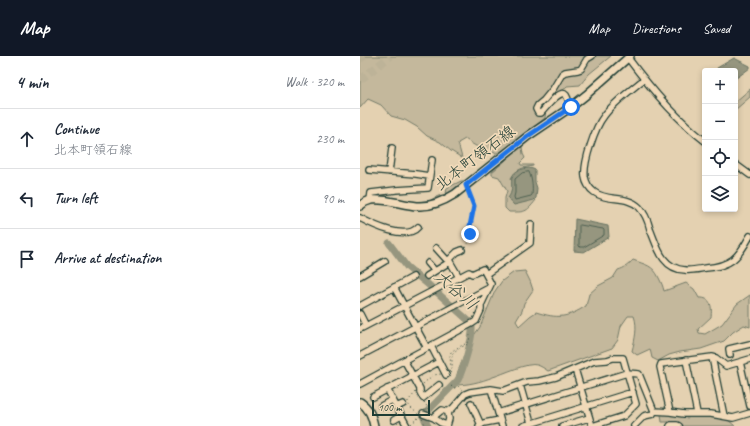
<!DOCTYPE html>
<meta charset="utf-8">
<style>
:root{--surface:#fff;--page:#f6f6f7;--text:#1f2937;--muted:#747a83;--line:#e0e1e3;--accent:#111827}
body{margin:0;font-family:Caveat,"Klee One",sans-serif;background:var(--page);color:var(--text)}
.controls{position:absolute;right:12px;top:12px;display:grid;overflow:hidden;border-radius:4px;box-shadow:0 2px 6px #0003}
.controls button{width:36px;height:36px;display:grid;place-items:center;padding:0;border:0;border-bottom:1px solid var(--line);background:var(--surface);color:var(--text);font:20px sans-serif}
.scale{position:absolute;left:12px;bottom:10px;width:58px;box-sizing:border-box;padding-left:4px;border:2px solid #1f3d34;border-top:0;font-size:11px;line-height:14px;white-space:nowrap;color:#1f3d34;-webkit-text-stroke:3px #f1dab9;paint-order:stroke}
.stop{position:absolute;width:12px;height:12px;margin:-9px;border:3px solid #1a73e8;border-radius:50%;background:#fff}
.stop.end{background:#1a73e8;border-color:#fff;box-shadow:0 1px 4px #0008}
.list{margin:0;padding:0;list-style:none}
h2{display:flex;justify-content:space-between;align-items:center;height:52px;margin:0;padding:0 16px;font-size:17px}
h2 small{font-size:13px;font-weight:400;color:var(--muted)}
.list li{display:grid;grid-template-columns:26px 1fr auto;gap:12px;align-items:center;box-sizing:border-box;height:60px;padding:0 16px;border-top:1px solid var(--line)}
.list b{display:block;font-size:15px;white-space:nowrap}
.list p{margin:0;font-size:13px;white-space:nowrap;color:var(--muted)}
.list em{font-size:13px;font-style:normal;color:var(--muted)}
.icon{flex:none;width:22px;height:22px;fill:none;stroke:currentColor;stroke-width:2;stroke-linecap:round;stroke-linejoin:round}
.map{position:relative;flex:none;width:390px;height:370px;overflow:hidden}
header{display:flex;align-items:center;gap:24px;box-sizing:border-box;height:56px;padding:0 20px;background:var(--accent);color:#fff}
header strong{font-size:19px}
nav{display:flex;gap:22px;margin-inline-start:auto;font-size:14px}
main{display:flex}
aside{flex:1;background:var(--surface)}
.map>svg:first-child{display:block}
.green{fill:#c4b89c;stroke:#727a68}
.water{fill:#96967f;stroke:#667261}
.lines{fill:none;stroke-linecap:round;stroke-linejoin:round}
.shore{stroke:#4f6152;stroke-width:1}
.river{stroke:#96967f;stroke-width:7}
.highway-tunnel{stroke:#bdb398;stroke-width:8;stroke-dasharray:8 4;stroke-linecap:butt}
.minor-casing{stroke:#1f3d34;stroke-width:8}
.major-casing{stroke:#1f3d34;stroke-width:10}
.path{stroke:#1f3d34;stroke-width:1;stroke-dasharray:1 3;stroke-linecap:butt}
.minor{stroke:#f1dab9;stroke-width:5.5}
.major{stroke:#f1dab9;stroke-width:7}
.route{stroke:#1a73e8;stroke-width:5}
.labels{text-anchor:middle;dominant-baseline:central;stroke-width:3.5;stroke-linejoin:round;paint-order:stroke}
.street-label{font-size:16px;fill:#1f3d34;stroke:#f1dab9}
.water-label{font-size:17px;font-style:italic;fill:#374f43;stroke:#f1dab9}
</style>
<header>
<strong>Map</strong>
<nav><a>Map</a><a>Directions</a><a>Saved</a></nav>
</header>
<main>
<aside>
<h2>4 min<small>Walk · 320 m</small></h2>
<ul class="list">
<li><svg class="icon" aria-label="ahead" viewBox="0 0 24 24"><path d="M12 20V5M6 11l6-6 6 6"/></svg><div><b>Continue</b><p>北本町領石線</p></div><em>230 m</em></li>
<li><svg class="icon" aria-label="left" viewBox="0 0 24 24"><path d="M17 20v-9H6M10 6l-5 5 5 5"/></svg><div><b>Turn left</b></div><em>90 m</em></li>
<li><svg class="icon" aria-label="arrive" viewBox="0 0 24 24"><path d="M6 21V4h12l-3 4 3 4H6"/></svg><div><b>Arrive at destination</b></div></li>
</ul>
</aside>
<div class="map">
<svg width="390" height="370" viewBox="0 0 390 370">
<rect width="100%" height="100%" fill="#e4d1b1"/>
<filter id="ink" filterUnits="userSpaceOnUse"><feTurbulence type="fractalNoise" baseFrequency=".025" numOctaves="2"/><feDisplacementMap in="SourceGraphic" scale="8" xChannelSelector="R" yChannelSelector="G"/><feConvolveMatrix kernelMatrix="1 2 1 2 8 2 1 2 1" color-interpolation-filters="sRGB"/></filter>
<g filter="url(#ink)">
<path class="green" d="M0,0H251L229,18L220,29L207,30L186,53L185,62C177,68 144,96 137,97C127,97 113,89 105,83L98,87L102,102L91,95L80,86L67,80L57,71L45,64L31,60L21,49L8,43L0,52Z
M390,33V41L375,54V46Z
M162,91L163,98L165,102L160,107L161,109H173V110C162,112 158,112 151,122L153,128L176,144C166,157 165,156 149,156L145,152V142L147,135L139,121L132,119V116C136,112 141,109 145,105C150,99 154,93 162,91Z
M101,125H106L87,140L73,146L71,144C75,141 80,139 86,138L87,132Z
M273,204C286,209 293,209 299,222C301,226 303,230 304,235L326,227L334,233L339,242C352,241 352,252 351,261L338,273L339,277L345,278L362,268L377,248L390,239V271L384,269L373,276L364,285L341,293L320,296L309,299L298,305L292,302L290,293L277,299L272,295C275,283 278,271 274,260H268L261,270L258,284L252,292L188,315C185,313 181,310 177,309C168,306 143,318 133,321C120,326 108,329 94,329L98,315L112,282L120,271L135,235L142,225L154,216L165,215L170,225L173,234L164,247L162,255L156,265L159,270L170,260L176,256C198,263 207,262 226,250L229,238L238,230L253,222L258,214C265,212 268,209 273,204Z
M301,358H311L327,362L337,360L367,363L375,370H324L318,366H302Z"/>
<path class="water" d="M374,2L390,10V12L375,23V15H358L357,12Z
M169,112L173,113L175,114V126L177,132L176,142L174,144L154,149L148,142C158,130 141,115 169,112Z
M215,163L248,170L249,181L224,196L214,195Z"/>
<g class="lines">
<path class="shore" d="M169,116C172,122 173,132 172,139L171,140L155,144L154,141L155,137V123L162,117Z
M220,169L243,173L244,174V179L224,191H220L219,190V170Z"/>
<path class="river" d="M29,187L47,211L71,231L110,266C111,267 112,270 112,272C113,281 103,314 98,324L63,360L68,370"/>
<path class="highway-tunnel" d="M0,3L4,0
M0,24L30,0"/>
<defs>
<path id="minor" d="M268,2C291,33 315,62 345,85
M284,23C270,35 254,46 244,60C235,71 223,107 225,121C226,127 229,132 234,136C247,146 267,139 279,151C285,157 288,165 290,173C297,190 302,213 325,214C331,215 339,213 346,212C371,210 378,202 390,180
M211,51C209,47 208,42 206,39C200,32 185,53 181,57H178L176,53L178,49L184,44L193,33L202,18L205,16L218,14L221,13L227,3L232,0
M375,108L390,119
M9,114L56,118L69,120
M29,116L32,92
M10,144L11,137L36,134L68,132L72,104
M0,162C13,169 46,185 58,171
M68,207L75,215
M126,218L170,187L171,168
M0,220L25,205
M67,220L88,207L89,204L86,203L76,192
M99,221L89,204L97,196L102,194
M34,231L67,292
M0,250L53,221
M0,258L6,270
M0,273L109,216L112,218L123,213L131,228L121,249V254L116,265L113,267L0,328
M71,290L86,319
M370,299L369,293L390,288
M0,300L127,233L129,232
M352,301L364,360
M44,304L60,333V336L63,342L79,329
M326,304L337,357
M380,306L390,350
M215,313L232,370
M160,329L171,367
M27,333L47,370H46
M131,333L142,370
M13,341L79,306
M111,347L121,369
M21,350L32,344
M36,351L43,348
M310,356L300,311L301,308L352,301L356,302L366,310L390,303
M138,357L267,317L279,318L294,355
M63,358L74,362L81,367L87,369
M76,359L82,354L89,356
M34,364L41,360
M87,370L89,363L88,357L89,355L93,352L105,338L110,336L131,333L143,335L167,326L179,325L196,321L234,305L247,304L253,302H263L276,348L264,360L232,370
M119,370L124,367L140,364
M163,370L273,336
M202,370L229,362
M274,370L284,360L293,358L294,355L310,356L324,358H351L373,362L390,357
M310,370L311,369H317L319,370"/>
<path id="major" d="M0,150C3,147 7,145 11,144C25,142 43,149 57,150C71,151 84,145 95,138L168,80L211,51L226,39L270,0
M0,346C9,352 12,360 14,370"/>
</defs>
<use href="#minor" class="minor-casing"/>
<use href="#major" class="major-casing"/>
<path class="path" d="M106,191L109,186L110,178V170L114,150L108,135
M89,316L91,313L90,299L91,296L95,293L109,286L110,279
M90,317C95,309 89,300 94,296C98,292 104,290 108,288V287
M63,328L73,319L81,318
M91,330L94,332L98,330L102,334
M56,336L48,345V348L51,352L59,359
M64,346L68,352L66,354
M62,363L66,370
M51,368L59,361"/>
<use href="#minor" class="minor"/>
<use href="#major" class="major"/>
</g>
</g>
<g class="lines" filter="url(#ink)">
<path class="route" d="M110,178V170L114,150L106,129L168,80L211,51"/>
</g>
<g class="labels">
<g class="street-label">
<text transform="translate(115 102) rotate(-37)">北本町領石線</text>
</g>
<g class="water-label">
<text transform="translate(96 234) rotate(41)">大谷川</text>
</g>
</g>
</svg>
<div class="controls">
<button>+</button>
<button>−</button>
<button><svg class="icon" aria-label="locate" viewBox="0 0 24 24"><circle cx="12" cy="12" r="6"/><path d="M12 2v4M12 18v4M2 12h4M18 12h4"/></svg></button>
<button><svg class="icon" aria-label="layers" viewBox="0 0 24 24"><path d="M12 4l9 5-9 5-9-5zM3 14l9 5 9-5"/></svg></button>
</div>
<div class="scale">100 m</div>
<div class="stop" style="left:211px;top:51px"></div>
<div class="stop end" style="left:110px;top:178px"></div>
</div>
</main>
